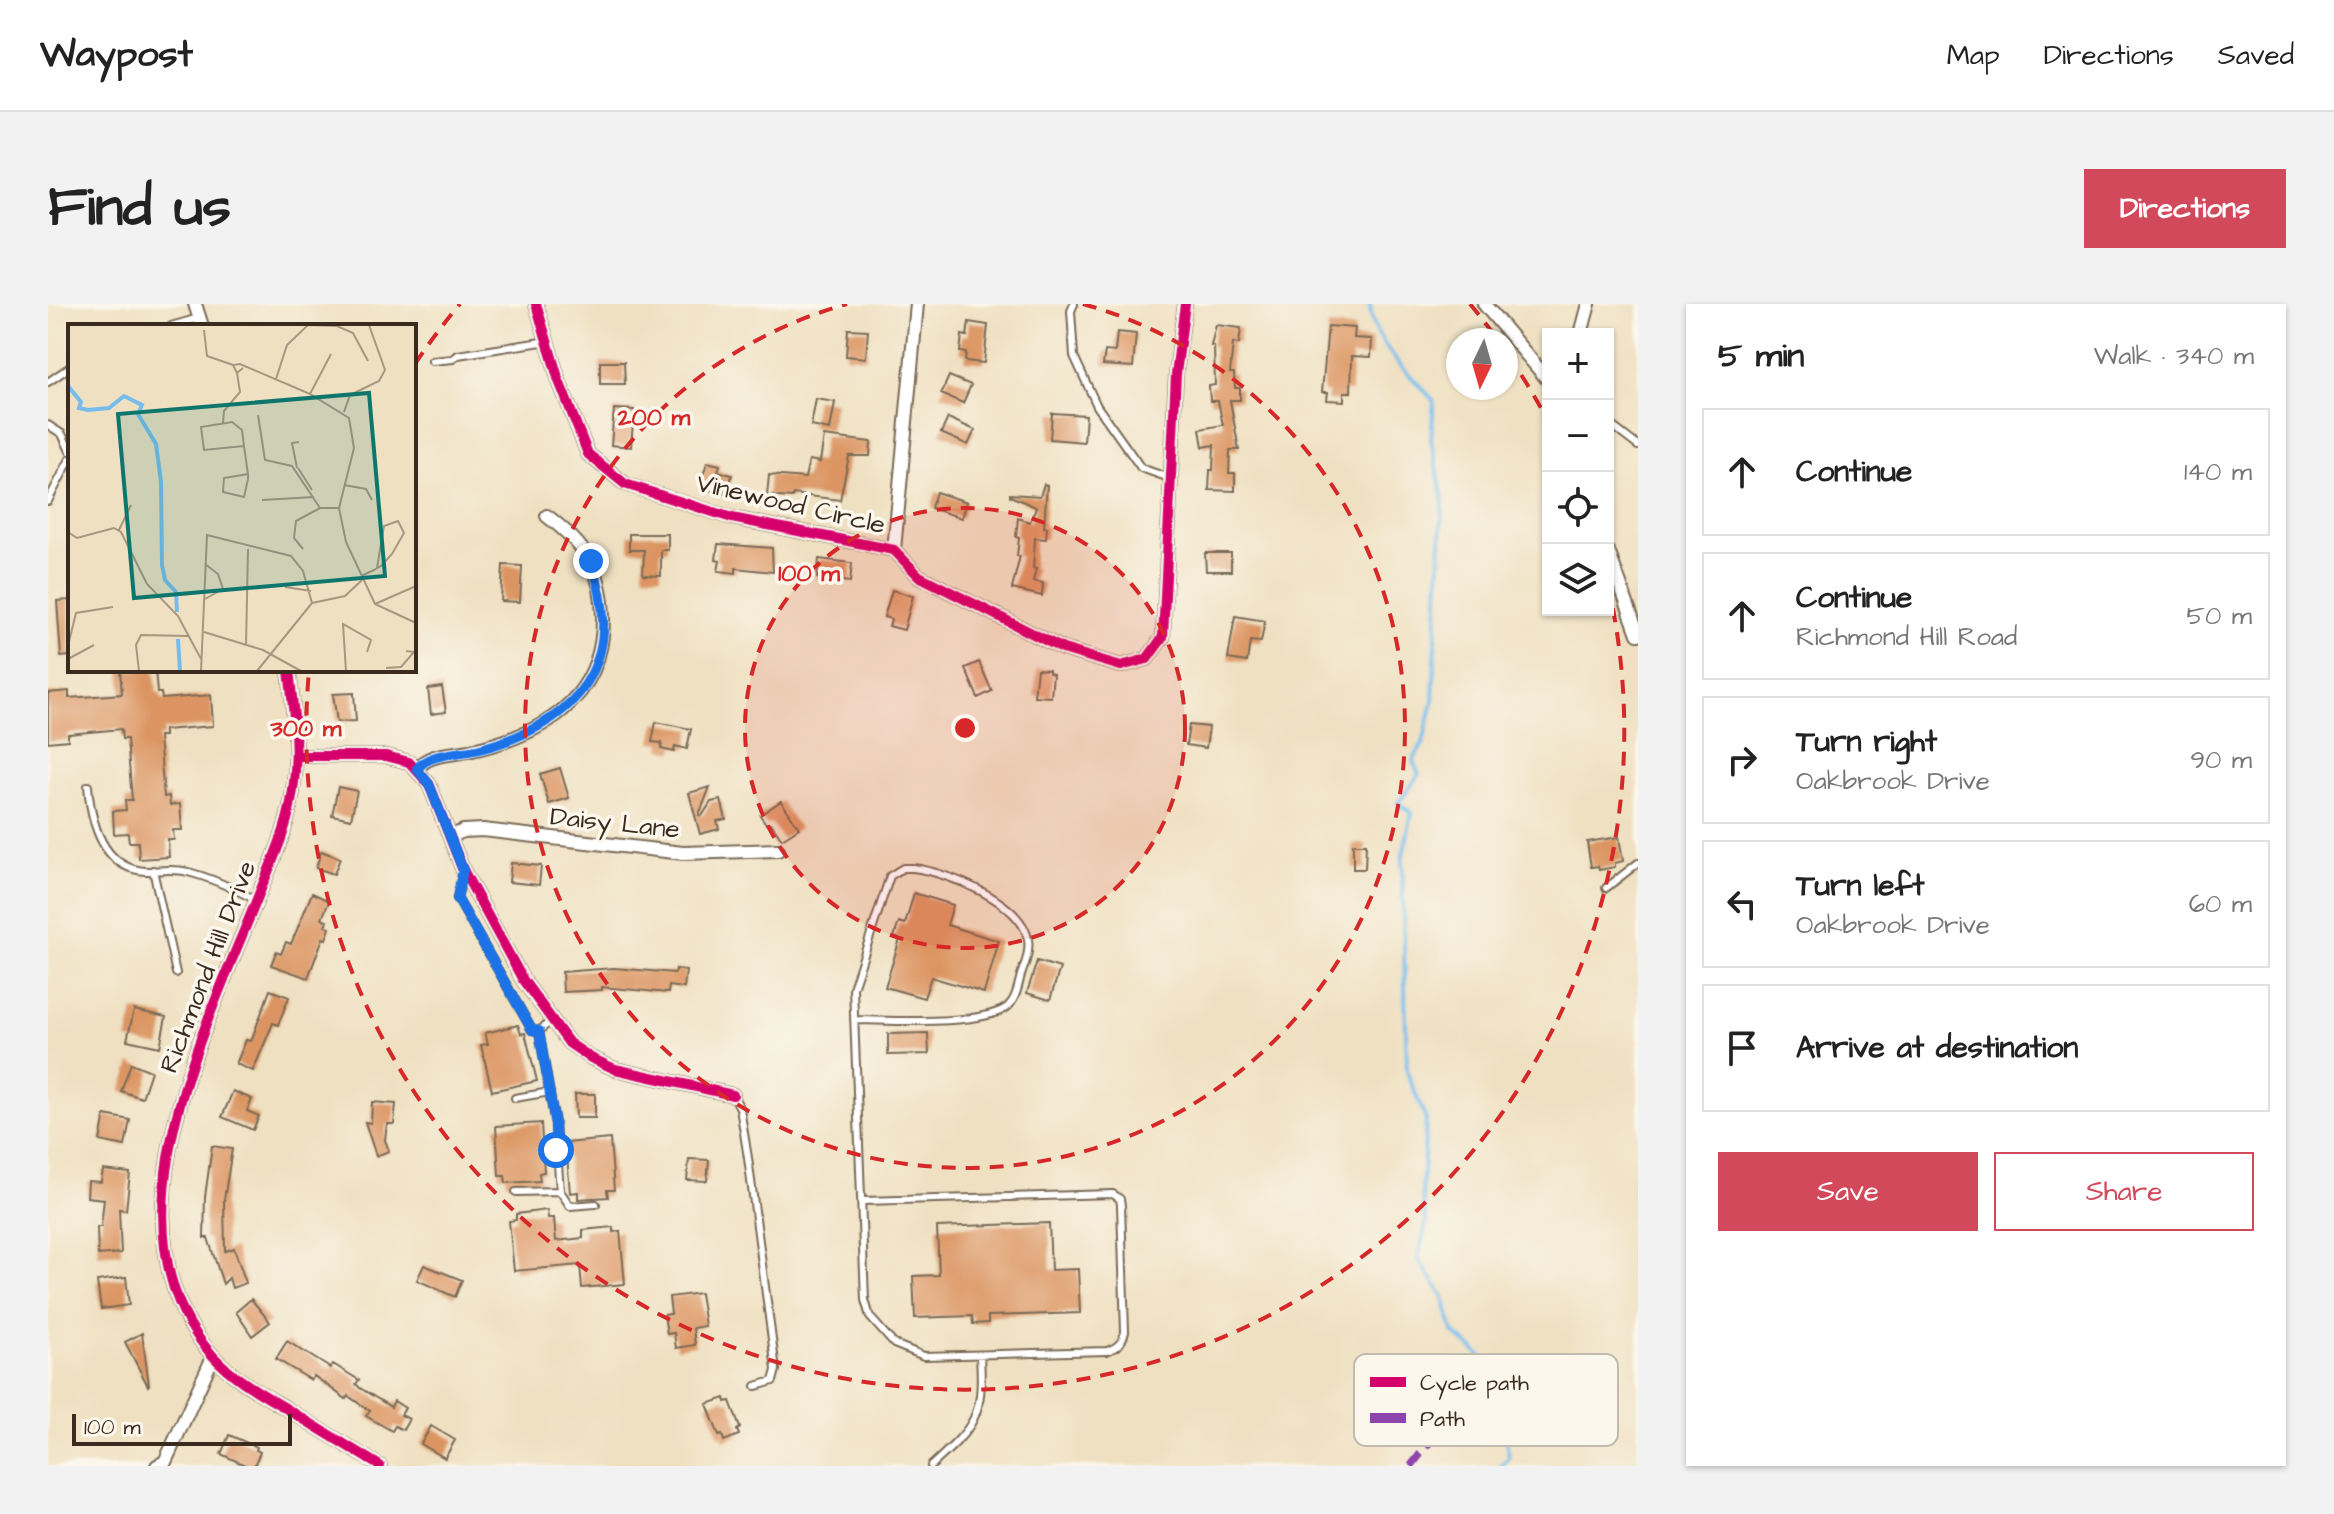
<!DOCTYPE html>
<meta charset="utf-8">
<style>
:root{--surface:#fff;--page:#f2f2f2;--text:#222;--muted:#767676;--line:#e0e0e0;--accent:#d1495b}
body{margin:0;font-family:"Architects Daughter",sans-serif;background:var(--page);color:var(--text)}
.controls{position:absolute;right:24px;top:24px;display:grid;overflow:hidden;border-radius:0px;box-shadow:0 2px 6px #0004}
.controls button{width:72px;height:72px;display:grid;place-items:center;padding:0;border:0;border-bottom:2px solid var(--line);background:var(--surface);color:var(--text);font:40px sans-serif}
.compass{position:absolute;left:1398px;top:24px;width:72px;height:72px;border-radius:50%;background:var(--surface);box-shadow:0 2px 6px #0004;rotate:185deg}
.scale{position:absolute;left:24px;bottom:20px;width:220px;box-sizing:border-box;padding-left:8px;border:4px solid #3b2a1e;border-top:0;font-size:22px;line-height:28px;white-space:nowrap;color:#3b2a1e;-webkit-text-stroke:6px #fbf7ec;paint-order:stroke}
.stop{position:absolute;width:24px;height:24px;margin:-18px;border:6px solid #1a73e8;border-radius:50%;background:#fff}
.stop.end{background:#1a73e8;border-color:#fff;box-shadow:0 2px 8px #0008}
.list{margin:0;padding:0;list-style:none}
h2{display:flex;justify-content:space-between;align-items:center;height:104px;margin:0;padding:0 32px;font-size:34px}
h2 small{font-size:26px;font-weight:400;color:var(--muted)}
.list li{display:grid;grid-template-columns:52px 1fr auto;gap:24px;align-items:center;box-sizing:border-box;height:128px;margin:0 16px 16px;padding:0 16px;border:2px solid var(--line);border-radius:0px}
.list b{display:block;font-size:30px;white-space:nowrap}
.list p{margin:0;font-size:26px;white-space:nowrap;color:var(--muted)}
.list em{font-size:26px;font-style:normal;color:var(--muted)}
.actions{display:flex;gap:16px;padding:24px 32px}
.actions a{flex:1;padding:18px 0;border:2px solid var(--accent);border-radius:0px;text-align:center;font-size:28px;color:var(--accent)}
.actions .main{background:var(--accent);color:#fff}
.icon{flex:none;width:44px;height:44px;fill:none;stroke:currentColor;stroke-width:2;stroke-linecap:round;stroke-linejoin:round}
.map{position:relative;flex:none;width:1590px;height:1162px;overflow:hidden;border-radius:0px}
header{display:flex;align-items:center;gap:48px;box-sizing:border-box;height:112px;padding:0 40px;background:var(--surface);border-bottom:2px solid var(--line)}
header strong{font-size:38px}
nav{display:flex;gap:44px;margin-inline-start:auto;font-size:28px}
.intro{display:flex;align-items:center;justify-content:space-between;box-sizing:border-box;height:192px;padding:0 48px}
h1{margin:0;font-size:56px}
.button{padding:20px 36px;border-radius:0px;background:var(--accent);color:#fff;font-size:28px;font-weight:700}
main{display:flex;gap:48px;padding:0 48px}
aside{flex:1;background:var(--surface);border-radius:0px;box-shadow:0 2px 6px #0004}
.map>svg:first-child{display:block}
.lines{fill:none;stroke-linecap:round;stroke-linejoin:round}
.stream{stroke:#76bded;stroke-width:4}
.building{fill:#dc9562}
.lane-casing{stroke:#7a6a57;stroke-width:10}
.street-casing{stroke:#7a6a57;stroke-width:16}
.lane{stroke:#fff;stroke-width:6}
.street{stroke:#fff;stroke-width:12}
.quiet{stroke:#8e44ad;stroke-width:8;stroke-dasharray:16 8;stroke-linecap:butt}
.cycleway-casing{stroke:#fbf7ec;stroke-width:15}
.cycleway{stroke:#d6006c;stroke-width:10}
.route{stroke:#1a73e8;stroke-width:10}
.ring{fill:none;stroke:#d62828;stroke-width:4;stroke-dasharray:14 10}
.labels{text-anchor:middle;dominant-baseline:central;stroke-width:7;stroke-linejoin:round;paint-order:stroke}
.street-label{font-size:26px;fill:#3b2a1e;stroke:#fbf7ec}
.inset-river{fill:none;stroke:#76bded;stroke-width:4}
.inset-road{fill:none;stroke:#a79780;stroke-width:2}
.view{fill:#0f766e;fill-opacity:0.15;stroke:#0f766e;stroke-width:4}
.inset-edge{fill:none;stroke:#3b2a1e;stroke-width:4}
.key{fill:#fbf7ec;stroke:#c1baae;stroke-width:2}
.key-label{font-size:22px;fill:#3b2a1e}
.centre{fill:#d62828;stroke:#fbf7ec;stroke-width:4}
.ring-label{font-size:24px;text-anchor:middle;font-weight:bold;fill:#d62828;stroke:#fbf7ec;stroke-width:7;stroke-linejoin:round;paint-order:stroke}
</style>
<header>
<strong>Waypost</strong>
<nav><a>Map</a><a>Directions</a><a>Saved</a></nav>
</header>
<div class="intro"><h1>Find us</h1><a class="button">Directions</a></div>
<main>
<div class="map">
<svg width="1590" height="1162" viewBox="0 0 1590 1162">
<rect width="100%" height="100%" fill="#fbf7ec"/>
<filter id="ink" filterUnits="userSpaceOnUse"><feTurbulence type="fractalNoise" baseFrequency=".0125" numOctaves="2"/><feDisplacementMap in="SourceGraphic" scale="16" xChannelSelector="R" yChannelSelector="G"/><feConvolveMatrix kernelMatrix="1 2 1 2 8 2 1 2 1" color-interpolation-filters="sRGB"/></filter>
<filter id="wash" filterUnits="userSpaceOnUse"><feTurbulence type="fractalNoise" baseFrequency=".006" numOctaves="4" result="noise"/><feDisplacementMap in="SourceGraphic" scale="32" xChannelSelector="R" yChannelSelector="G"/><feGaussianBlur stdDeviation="1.8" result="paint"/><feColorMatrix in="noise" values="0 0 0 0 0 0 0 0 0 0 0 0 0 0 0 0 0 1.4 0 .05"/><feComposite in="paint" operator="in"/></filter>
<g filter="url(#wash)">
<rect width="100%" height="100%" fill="#efe0c1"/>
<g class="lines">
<path class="stream" d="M1322,0C1323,38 1362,70 1386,97L1383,135L1395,194L1385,397L1375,440L1365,457L1371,471L1350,499L1364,509L1354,556L1359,768L1378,816L1374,889L1378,920L1370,955L1396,993L1405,1028L1433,1052L1441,1090L1455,1115L1461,1153L1453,1162"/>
</g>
<g id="blocks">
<path class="building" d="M921,18L940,21L936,59L917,57L918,49L912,48L914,31L919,32Z
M1168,21L1193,24L1191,40L1185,39L1182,69H1186L1187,84H1192V96H1182L1191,146H1182L1181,169H1187V187L1161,186L1162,166H1165L1166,141L1155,143L1152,125L1175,121L1170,97H1162L1161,82L1167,81L1166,42H1163Z
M1280,22L1307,24L1306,34L1324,35L1323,53L1304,52L1303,88H1296V97L1279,96L1280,88H1274Z
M800,25L820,26L818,54L798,52Z
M1069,28L1088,30L1085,63L1055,61L1057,47L1067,48Z
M552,58H576L577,80H552Z
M901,72L923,81L915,99L893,90Z
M768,95L787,98L782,126L763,122Z
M566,105L586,106L583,143L563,141Z
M1004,109L1038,111L1036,138L1002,135Z
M900,114L927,126L920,141L893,129Z
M776,132L823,138L822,152H801L792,196L745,190L744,194L719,192L721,171L757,174L761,156L772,158Z
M659,158L672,161L670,167L684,171L680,187L677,186L676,190L661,186L663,181L653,179Z
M996,180L999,181L996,223H999L998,235L987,234L985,264L988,265L985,277L995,279L994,292L964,285L972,252H969L971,234L968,233L970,214L982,218L988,203L962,192V190L992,192Z
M888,188L919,198L914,214L883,204Z
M581,230H620V246H613V272L595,271L596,246H581Z
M670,240L724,244L725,268L688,264V269L670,267L672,257L668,256Z
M1157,249H1183V267H1158Z
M771,255L804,259L802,278L769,274Z
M455,261L474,262L472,298L453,297Z
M844,286L865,292L856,326L841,322L843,315L836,313Z
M22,296V352L13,353L9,297Z
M1187,312L1217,317L1213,338L1202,337L1199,358L1180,355Z
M931,358L944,387L930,394L917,364Z
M989,365L1001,366V369L1005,370L1003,393L986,392Z
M72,366H107L109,389H113L114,395L163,391L165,422L116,426V432H111L116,493L121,492L122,501L132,500L134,526H125L126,536H120L121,553L91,555L90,538H81L80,529L66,530L65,507L78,506L77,496H84L79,435H74L73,425L20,430V436L0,438V389L21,387V394L74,390Z
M394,383L398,408L383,410L380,385Z
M306,389L308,417L289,418L285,390Z
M608,418L643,425L639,445L627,442L626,448L613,445L614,439L604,438Z
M1141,421L1161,423L1158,444L1138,441Z
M512,464L521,494L501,500L492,470Z
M290,483L309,487L303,515L284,511Z
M662,483L651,511L654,512L663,498L673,496L678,515L669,517L671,525L652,530L641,489Z
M733,497L751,524L734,535L723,519L719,521L712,511Z
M1571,533L1575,557L1567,559V563L1551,566L1550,562L1543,563L1539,538Z
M1305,540H1318L1317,565H1305Z
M273,547L292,554L286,570L268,564Z
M463,559L493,562L491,581L461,578Z
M264,589L281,597L274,615L279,617L277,622L282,624L278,635L275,634L260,674L223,661L228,648L233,650L238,638L243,640Z
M866,589L905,601L899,621L951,637L936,689L883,673L876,694L837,683L852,635L846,633L851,618L857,620Z
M989,657L1012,664L1002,696L979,689Z
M566,664L627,669L628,665L638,667L636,684L621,682L620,689L554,683V686L515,688L514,668Z
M222,686L241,693L230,721L225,719L205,767L188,760L198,736L203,737Z
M86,706L118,713L112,743L79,736Z
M470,721L473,730L477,729L489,777L444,787L433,741L440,740L437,729Z
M880,729L881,750L840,751V730Z
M83,759L103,767L94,794L73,787Z
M185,787L204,795L199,807L211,812L205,826L174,813Z
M527,790H547V814H528Z
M324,798L348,800L346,820H339L337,836L341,847L328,852L317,818L323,819Z
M57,811L82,816L77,842L52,837Z
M493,819L496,868L491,869L492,877L458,879L457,872H451L448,822Z
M562,835L566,886H559L560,893L530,895V888L522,889L518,839Z
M164,842L184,845L176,896L177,947L186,944L198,979L184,984L181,974L175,980L160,934H156L157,893Z
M641,855L661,856L659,877L639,876Z
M55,866L82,869L78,906L71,905L73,949L50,951L49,923H53L56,895L39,893L40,877L53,878Z
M499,906L500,914H506L508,937L535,934V926L565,923V928L572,927L577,980L534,984L532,961L466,967L461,917L468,916V910Z
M1001,919L1003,966L1030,965L1032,1009L940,1012V1019L925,1020L924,1012L867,1014L865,972L891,971L889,923Z
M376,961L414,976L407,993L369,976Z
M78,973L81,1001L53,1005L49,977Z
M652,989L657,1022L645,1024L647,1041L628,1044L626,1029L619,1030L616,1011L623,1010L621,993Z
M203,995L222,1018L204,1032L188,1008Z
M94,1029L101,1081L100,1082L77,1038Z
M239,1037L282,1064L285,1060L311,1076L308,1080L312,1084L343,1103L346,1097L357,1104L353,1111L361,1115L355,1126L347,1122L344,1127L318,1112L322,1107L300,1092L298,1095L266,1072L263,1076L228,1055Z
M677,1094L678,1098L682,1097L692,1124L689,1126L691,1131L676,1137L674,1131L671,1132L659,1100Z
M383,1122L407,1136L397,1154L373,1140Z
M181,1131L209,1143L208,1146L212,1148L206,1162H199L173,1150Z"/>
</g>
</g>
<g filter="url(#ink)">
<use href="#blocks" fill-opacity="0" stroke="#7a6a57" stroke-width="2"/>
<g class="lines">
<defs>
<path id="lane" d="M1026,0L1023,7L1026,52L1049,102L1093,164L1124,175
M123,22L151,14
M384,57L405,55L410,51L500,37
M0,78L22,63
M1560,119L1590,142
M0,121L14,130L22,147
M0,197L22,155
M40,482C43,517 54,564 97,567C111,567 125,564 140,568C164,574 187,585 208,596
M105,566L128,669
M415,569L409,594L484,726L491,727L503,717
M1558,584L1590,559
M806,716C841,716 930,722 958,704C968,697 970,682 973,671C977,660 982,648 980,635C973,597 898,568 865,564H855L842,572L805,684L817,996L822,1013L846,1040L876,1052L1059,1047C1070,1043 1074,1039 1077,1028L1073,901L1072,895L1065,890L815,897
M685,791L692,804L700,854L728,1066L725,1077L708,1082
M467,794L502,788
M512,887L522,902L548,900
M468,888L512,887L507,820L491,727
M883,1162C927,1122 936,1113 932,1052"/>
<path id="street" d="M147,0L154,22
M488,0L511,77L540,150L577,180L684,214L846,246L871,272L1015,345L1073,362L1099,355L1115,333L1128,70L1137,0
M1436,0L1500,76
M1533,30L1541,0
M846,246L869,0
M1560,247L1590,330
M241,366C246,411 252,453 243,498C237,532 221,564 209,595C157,725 53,928 165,1052C186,1075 214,1090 239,1105C270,1124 301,1143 332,1162
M249,452H338L361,458L381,480L415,566L475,676L521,739L543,754L567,765L685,791
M369,465C380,449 402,451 420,447C492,432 556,396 555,314C554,264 537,241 499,212
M402,533L415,527L435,526L635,549L730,546
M109,1162L117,1158L165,1053"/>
</defs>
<use href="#lane" class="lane-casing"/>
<use href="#street" class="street-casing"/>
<use href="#lane" class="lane"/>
<use href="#street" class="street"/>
<path class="quiet" d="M1363,1162L1387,1131"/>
<defs>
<path id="cycleway" d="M488,0L511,77L540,150L577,180L684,214L846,246L871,272L1015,345L1073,362L1099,355L1115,333L1128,70L1137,0
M241,366C246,411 252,453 243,498C237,532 221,564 209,595C157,725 53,928 165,1052C186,1075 214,1090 239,1105C270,1124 301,1143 332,1162
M249,452H338L361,458L381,480L415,566L475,676L521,739L543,754L567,765L685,791"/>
</defs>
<use href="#cycleway" class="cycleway-casing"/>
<use href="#cycleway" class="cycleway"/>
</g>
</g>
<g class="lines" filter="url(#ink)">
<path class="route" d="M508,846L507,820L491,727L484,726L409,594L415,566L381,480L369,465C381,448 413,450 432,445C530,419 580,359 543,257"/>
</g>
<circle cx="917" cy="424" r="220" fill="#d62828" fill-opacity=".12"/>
<g class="ring">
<circle cx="917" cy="424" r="220"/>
<path d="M1035 0A440 440 0 1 1 799 0"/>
<path d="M367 60A659 659 0 0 1 412 0M1422 0A659 659 0 0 1 1447 32M1460 51A659 659 0 0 1 1499 115M1560 281A659 659 0 1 1 261 367"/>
</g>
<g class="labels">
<g class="street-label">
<text transform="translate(743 200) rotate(13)">Vinewood Circle</text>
<text transform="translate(567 519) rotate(6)">Daisy Lane</text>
<text transform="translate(160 663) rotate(-69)">Richmond Hill Drive</text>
</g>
</g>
<g transform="translate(20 20)">
<rect width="348" height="348" fill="#efe0c1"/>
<path class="inset-river" d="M0,62L13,78L11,84L20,86L41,84L56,72L74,81L70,90L88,120L93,158L94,241L97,256L108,268L109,288M110,315L112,347"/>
<path class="inset-road" d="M136,6L139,32L165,41M175,44L169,49L165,41L172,40L242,70L281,94L286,124L271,184L278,218L307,280L348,299M208,55L219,21L240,1L269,2L285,9L300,37M242,70L263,30M276,88L282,71L311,57L317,46L301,1M190,91L197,136L224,142L252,184M155,99L156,87L172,68L169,49M176,122L136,126L133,103L164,98L174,106L176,122L180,150V155L176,173L155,168L156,154L180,150M229,144L224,119L231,118M230,144L244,166M276,161L298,165L304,176M194,176L246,173M51,206L63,181M0,208L9,214L46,204L53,208L79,260L110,292L133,335M235,225L226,214L228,197L252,184H271M137,240L150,250L155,265L137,275M293,252L306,246L309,244L313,242L324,230L336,209L330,197L316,202L309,244M217,263L243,267M244,279L277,272L294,256M307,280L348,262M136,308L195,326L233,347M178,321L180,225M0,322L8,289L45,283M0,335L26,321M318,344L333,343L346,328L338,327M71,347L68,321L73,311L120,312M133,347L139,211L223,232L235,247L244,279M189,347L244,279M278,347L275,300L303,316L299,328"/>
<path class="view" d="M301,69L317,252L66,274L50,90Z"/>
<rect width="348" height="348" class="inset-edge"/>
</g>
<rect x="1306" y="1050" width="264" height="92" rx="12" class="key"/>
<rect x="1322" y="1073" width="36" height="10" fill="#d6006c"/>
<rect x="1322" y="1109" width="36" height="10" fill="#8e44ad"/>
<g class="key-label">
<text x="1372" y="1086">Cycle path</text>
<text x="1372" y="1122">Path</text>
</g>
<circle cx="917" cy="424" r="12" class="centre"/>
<g class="ring-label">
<text x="606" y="121">200 m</text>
<text x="761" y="277">100 m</text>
<text x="258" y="432">300 m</text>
</g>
</svg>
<div class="controls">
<button>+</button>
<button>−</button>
<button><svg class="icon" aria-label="locate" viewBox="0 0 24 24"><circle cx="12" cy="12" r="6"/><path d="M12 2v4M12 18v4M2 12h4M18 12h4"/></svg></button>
<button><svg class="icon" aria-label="layers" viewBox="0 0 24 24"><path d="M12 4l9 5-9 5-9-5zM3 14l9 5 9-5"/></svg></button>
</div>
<svg class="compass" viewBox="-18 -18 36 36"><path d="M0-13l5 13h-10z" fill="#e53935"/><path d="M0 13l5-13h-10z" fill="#767676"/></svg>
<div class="scale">100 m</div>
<div class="stop" style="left:508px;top:846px"></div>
<div class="stop end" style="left:543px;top:257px"></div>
</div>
<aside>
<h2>5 min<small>Walk · 340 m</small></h2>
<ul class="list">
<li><svg class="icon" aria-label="ahead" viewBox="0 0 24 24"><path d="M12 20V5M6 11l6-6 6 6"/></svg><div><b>Continue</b></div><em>140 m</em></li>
<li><svg class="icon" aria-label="ahead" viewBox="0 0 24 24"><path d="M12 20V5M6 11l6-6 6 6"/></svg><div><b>Continue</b><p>Richmond Hill Road</p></div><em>50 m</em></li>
<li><svg class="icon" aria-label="right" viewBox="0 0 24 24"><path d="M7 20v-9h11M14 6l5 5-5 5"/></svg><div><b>Turn right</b><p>Oakbrook Drive</p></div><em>90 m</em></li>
<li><svg class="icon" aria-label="left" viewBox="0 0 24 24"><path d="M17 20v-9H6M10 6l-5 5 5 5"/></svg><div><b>Turn left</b><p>Oakbrook Drive</p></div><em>60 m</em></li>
<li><svg class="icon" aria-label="arrive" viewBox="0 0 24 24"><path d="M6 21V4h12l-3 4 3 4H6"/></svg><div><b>Arrive at destination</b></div></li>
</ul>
<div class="actions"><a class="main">Save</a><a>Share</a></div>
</aside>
</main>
